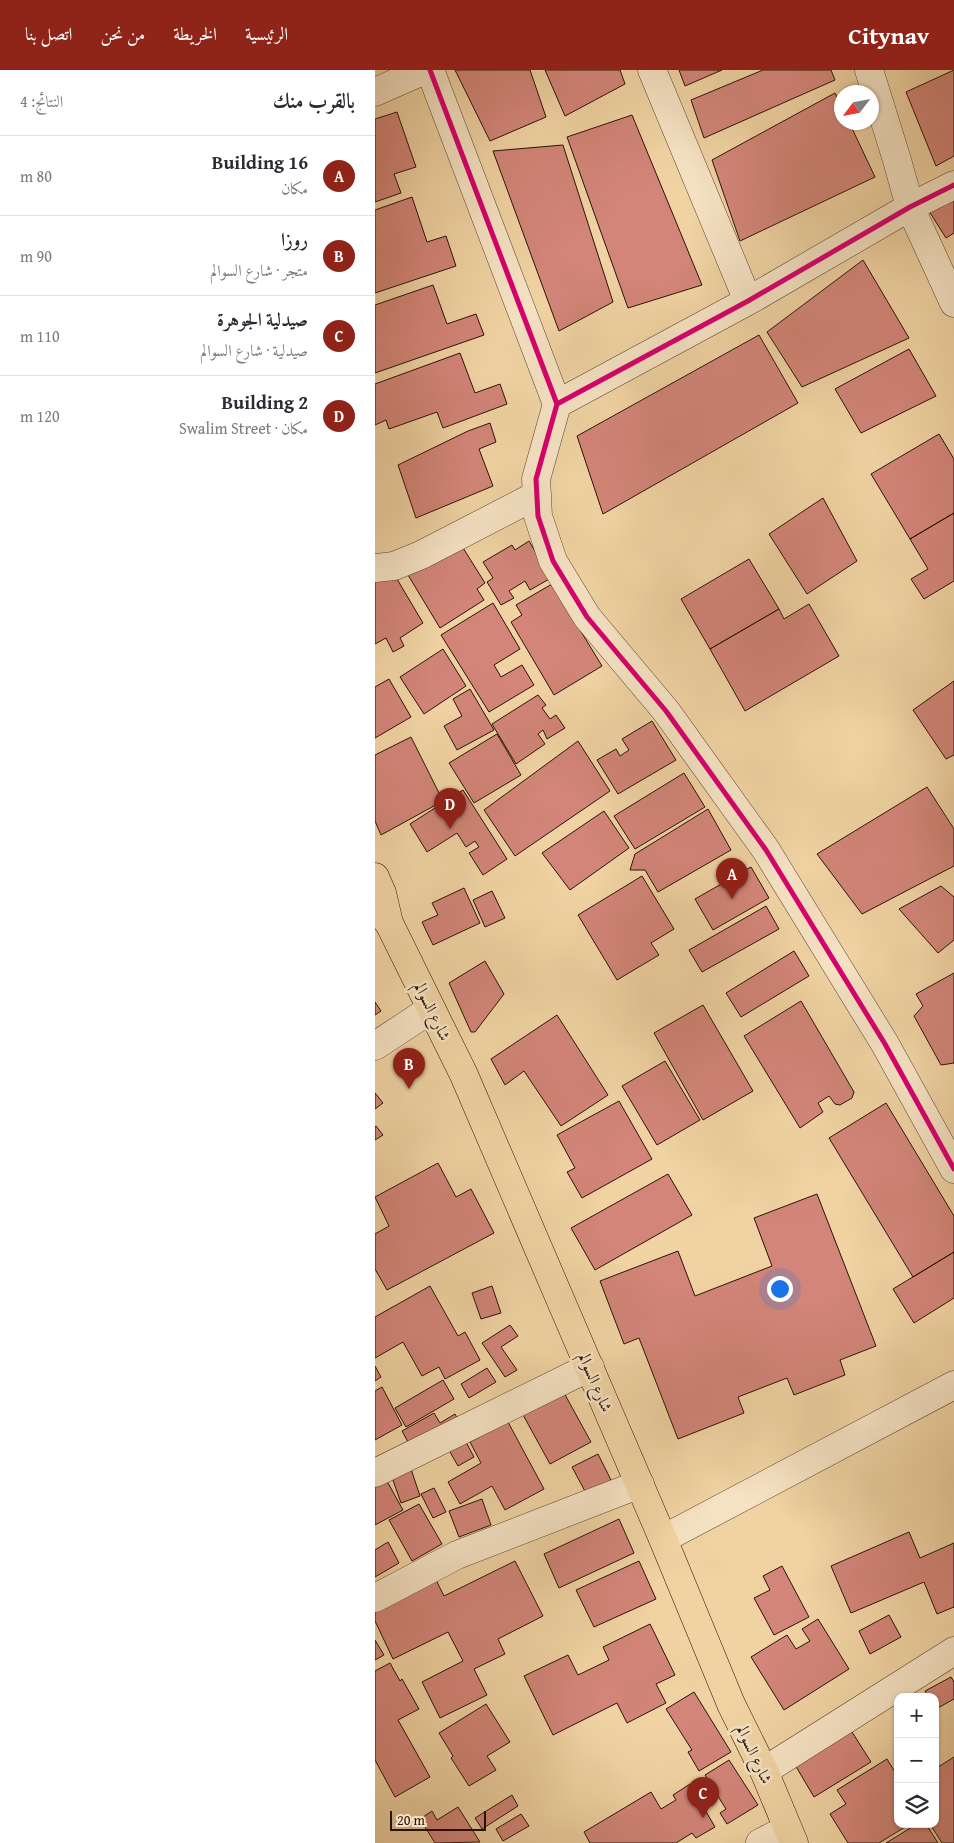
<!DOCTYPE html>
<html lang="ar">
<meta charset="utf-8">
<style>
:root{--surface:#fff;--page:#f7f7f7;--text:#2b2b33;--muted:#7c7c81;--line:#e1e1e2;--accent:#8f2418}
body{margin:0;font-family:"Gentium Book Plus",Amiri,serif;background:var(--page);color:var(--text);direction:rtl}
.controls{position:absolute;right:15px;bottom:15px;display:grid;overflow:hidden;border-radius:10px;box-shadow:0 1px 4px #0004}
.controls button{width:45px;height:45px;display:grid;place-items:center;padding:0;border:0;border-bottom:1px solid var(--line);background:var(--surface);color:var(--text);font:25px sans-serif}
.compass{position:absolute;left:459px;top:15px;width:45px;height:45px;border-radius:50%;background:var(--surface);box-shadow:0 1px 4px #0004;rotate:238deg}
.scale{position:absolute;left:15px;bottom:12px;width:96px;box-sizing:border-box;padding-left:5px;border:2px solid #2a1305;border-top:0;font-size:14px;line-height:18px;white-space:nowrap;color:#2a1305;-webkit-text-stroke:4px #f5e2c3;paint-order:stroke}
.you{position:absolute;left:404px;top:1218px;width:18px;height:18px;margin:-12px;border:4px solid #fff;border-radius:50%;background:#1a73e8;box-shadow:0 0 0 8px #1a73e833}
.badge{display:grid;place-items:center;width:32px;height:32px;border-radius:50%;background:var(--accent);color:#fff;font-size:16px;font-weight:700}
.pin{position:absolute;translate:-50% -41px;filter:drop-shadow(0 1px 2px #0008)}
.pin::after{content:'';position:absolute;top:26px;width:18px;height:15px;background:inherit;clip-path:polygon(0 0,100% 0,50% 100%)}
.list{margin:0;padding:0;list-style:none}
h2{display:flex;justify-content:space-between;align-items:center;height:65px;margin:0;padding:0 20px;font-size:21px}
h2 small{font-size:16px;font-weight:400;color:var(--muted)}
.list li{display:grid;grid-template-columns:32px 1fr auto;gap:15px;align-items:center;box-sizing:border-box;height:80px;padding:0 20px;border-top:1px solid var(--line)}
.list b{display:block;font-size:19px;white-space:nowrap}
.list p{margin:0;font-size:16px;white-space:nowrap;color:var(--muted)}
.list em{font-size:16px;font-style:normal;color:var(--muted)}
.icon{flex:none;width:28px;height:28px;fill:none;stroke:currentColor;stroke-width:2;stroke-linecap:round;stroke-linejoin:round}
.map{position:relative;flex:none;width:579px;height:1773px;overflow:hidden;direction:ltr}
header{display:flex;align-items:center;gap:30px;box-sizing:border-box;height:70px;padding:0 25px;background:var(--accent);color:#fff}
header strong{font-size:24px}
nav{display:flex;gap:28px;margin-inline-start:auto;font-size:18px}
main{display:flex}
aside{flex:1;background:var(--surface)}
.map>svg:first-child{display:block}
.building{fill:#d28578;stroke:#2a1305}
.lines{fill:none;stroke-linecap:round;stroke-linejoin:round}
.minor-casing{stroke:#5c432c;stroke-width:29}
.major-casing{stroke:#2a1305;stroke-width:29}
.minor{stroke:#f5e2c3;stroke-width:28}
.major{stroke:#f0d2a3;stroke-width:28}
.cycleway-casing{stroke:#f5e2c3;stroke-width:8}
.cycleway{stroke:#d6006c;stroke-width:5}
.labels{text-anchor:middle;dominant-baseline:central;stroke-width:5;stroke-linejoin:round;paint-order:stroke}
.street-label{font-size:16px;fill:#2a1305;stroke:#f5e2c3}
</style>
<header>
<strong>Citynav</strong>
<nav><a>الرئيسية</a><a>الخريطة</a><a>من نحن</a><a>اتصل بنا</a></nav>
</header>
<main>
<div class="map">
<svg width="579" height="1773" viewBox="0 0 579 1773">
<rect width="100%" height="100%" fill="#f0d2a3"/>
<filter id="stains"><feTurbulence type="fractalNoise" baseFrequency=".004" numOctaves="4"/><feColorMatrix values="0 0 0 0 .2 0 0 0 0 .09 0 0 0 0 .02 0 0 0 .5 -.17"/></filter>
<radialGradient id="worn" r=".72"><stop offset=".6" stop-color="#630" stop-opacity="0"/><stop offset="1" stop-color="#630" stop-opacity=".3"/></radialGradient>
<path class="building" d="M80,0H155L171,47L115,71Z
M170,0H245L250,14L190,46Z
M304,0H347L310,16Z
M388,0H456L460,10L329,68L316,30Z
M579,0V86L561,96L531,22Z
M460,23L467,37V52H474L500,107L365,171L337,90Z
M22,42L41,97L19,104L26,123L0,132V49Z
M257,45L327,215L253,238L192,67Z
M188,75L238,232L184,261L118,81Z
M37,127L52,172L71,166L81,196L0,223V140Z
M579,129V163L571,168L554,141Z
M488,190L534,268L427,317L392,262Z
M58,215L72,254L101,244L109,265L0,303V235Z
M384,265L423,333L228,444L202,366Z
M534,279L561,326L486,363L460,319Z
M85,283L100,323L125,314L132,334L68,358L62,342L14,359L11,350L0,355V314Z
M115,353L121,372L104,379L118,416L41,448L23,395L93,361Z
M564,364L579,389V443L535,469L496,404Z
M448,428L482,491L432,524L394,464Z
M579,443V511L549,529L536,509L553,499L535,469Z
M154,471L176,508L155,520L150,511L134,521L139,528L126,535L112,512L118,508L108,492L137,475L140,480Z
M85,473L110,513L102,519L109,530L65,558L33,505Z
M374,489L404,539L335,579L306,529Z
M0,503L19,504L48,553L25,568L29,576L18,582L11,568L0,574Z
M177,514L227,596L179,625L136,552L147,545L141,535Z
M118,533L145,579L119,595L126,607L147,595L159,615L114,642L66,565Z
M434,534L464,586L370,641L335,579L404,539L409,549Z
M68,579L91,616L49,644L25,607Z
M14,609L36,647L0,668V617Z
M579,611V685L571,689L538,640Z
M95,619L119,660L82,680L69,656L87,646L78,629Z
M163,625L171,635L167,638L175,649L181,645L190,658L172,669L168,660L163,664L170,674L141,694L117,654Z
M277,651L301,690L243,724L222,690L241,679L245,686L254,680L247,669Z
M122,664L146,705L99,733L74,693Z
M36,667L68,731L6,765L0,751V685Z
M203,671L235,721L140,786L109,740Z
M309,703L330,737L260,779L239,746Z
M552,717L579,759V796L487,844L442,784Z
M88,720L132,789L108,805L94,783L104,777L100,771L91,777L82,763L52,782L35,754Z
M333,739L356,780L283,822L270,800H255L260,784Z
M229,741L254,778L195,820L167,783Z
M376,797L394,828L338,860L320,829Z
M267,806L299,859L276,873L284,885L242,910L203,845Z
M566,816L579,827V870L563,883L524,839Z
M89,818L105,853L58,875L47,852L63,845L57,833Z
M117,821L130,848L110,857L98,830Z
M391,836L404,859L327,902L314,880Z
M419,881L434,906L366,947L351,923Z
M110,891L129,924L100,962H96L74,913Z
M579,903V993L566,995L539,946L548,936L541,924Z
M426,931L479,1022L477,1028L465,1035L460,1034L454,1026L443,1033L448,1042L425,1058L369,966Z
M0,932L6,941L0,945Z
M328,935L378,1021L328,1050L279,963Z
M182,945L233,1025L186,1056L149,1001L130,1015L116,989Z
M290,991L325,1050L282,1075L247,1016Z
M0,1023L8,1033L0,1039Z
M244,1031L277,1089L207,1128L192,1102L200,1098L182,1065Z
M511,1033L579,1146V1182L538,1207L454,1068Z
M1,1056L8,1065L0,1070V1057Z
M63,1093L81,1127L96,1119L119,1163L12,1220L0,1199V1164L14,1156L0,1127Z
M293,1104L317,1145L220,1200L196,1158Z
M442,1124L501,1276L465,1290L470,1305L419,1325L412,1308L363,1327L369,1343L303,1369L264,1268L249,1274L225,1211L303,1181L320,1226L397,1196L379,1148Z
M579,1182V1228L539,1253L518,1219Z
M55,1216L83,1266L90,1262L105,1290L70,1309L64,1297L47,1306L28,1272L0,1288V1247Z
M117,1216L126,1243L106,1249L97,1223Z
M135,1255L143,1266L126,1277L142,1300L130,1307L107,1273Z
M0,1296L6,1307L0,1311Z
M112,1298L121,1312L94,1328L86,1314Z
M68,1310L79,1329L31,1357L20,1338Z
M7,1317L27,1355L0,1370V1321Z
M188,1321L216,1372L175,1394L147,1343Z
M59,1343L65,1353L80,1344L94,1370L91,1372L99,1387L83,1396L66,1366L38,1381L27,1361Z
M133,1352L169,1419L130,1440L117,1416L85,1434L73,1412L106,1393L95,1372Z
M223,1384L237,1412L212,1425L197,1397Z
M33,1390L45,1426L26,1433L13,1396Z
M8,1404L28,1440L0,1455V1409Z
M59,1418L71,1442L58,1448L46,1424Z
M107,1429L116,1455L84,1467L74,1441Z
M44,1434L67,1474L37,1491L14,1450Z
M244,1449L259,1483L184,1518L169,1484Z
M534,1462L545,1488L579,1473V1537L562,1544L549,1512L476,1543L456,1496Z
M13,1472L24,1493L0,1507V1480Z
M140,1491L168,1546L123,1569L130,1584L99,1599L112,1625L65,1648L47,1612L88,1591L73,1562L18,1589L0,1551V1535L59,1506L69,1526Z
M264,1491L281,1529L219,1557L201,1520Z
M407,1496L434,1547L399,1565L379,1528L395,1520L388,1506Z
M514,1545L526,1567L495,1584L484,1561Z
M443,1549L474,1599L409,1640L376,1587L412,1565L421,1579L435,1571L427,1559Z
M275,1554L300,1605L281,1614L291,1633L252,1653L242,1633L178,1665L149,1606L193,1585L203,1605L234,1590L228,1577Z
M0,1570L9,1585L0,1590Z
M15,1593L25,1611L27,1609L44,1639L23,1650L55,1707L20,1727L0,1690V1601Z
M576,1607L579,1612V1629L561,1639L560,1627H554L550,1621Z
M319,1622L356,1682L324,1701L313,1682L317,1680L291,1639Z
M111,1634L135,1672L112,1686L121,1700L94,1716L76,1688L78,1686L64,1663Z
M472,1654L496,1692L439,1727L416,1688Z
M579,1687V1773H567L555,1754H560V1699Z
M512,1689L523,1707V1754H535L504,1773H473L455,1744L471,1734L462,1720Z
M354,1690L383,1735L352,1754L345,1743L351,1739L339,1720L333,1724L331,1721L328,1722L325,1717L334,1712L330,1705Z
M315,1714L340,1757L321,1768L317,1763L301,1773H215L209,1762L276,1722L286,1739L301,1730L298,1725Z
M137,1725L143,1736L107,1759L100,1748Z
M83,1737L105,1772L60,1773L45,1749L57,1741L62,1750Z
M146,1744L154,1756L128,1771L121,1759Z
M542,1754H551L563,1773H511Z"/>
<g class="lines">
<defs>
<path id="minor" d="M55,0L182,334L161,409L163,446L178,491L212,547L291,641L391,780L510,974L579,1099
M277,0L373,231
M494,0L522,90L535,137L579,233
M0,22L50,0
M182,334L373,231L535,137L579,115
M0,498L19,496L46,485L162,425
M0,976L56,939
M0,1403L215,1297
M288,1469L579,1315
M0,1528L82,1485L265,1414
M389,1701L579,1581
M385,1773L412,1759"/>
<path id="major" d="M0,807L7,823L14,853
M0,835L15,855L89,1005L288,1469L356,1634L389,1701L419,1773"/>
</defs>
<use href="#minor" class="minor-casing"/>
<use href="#major" class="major-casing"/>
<use href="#minor" class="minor"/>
<use href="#major" class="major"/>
<defs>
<path id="cycleway" d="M55,0L182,334L161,409L163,446L178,491L212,547L291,641L391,780L510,974L579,1099
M182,334L373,231L535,137L579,115"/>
</defs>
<use href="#cycleway" class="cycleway-casing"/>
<use href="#cycleway" class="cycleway"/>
</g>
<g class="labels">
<g class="street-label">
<text transform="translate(58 941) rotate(64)">شارع السوالم</text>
<text transform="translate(221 1312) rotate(67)">شارع السوالم</text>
<text transform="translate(380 1684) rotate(65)">شارع السوالم</text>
</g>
</g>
<rect width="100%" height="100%" filter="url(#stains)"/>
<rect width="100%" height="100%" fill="url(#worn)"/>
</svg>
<div class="controls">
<button>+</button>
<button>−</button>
<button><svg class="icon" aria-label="layers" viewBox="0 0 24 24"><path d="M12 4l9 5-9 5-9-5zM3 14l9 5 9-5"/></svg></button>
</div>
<svg class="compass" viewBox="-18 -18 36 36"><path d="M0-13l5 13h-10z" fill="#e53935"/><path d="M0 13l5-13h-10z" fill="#7c7c81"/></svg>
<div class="scale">20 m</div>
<div class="you"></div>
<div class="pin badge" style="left:357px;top:829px">A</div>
<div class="pin badge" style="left:34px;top:1019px">B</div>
<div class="pin badge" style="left:328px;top:1748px">C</div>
<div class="pin badge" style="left:75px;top:759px">D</div>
</div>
<aside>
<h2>بالقرب منك<small>النتائج: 4</small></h2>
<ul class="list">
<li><span class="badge">A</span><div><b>Building 16</b><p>مكان</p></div><em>80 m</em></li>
<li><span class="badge">B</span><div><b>روزا</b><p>متجر · شارع السوالم</p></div><em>90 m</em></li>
<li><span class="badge">C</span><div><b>صيدلية الجوهرة</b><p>صيدلية · شارع السوالم</p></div><em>110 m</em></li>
<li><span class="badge">D</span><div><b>Building 2</b><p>مكان · Swalim Street</p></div><em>120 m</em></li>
</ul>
</aside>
</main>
